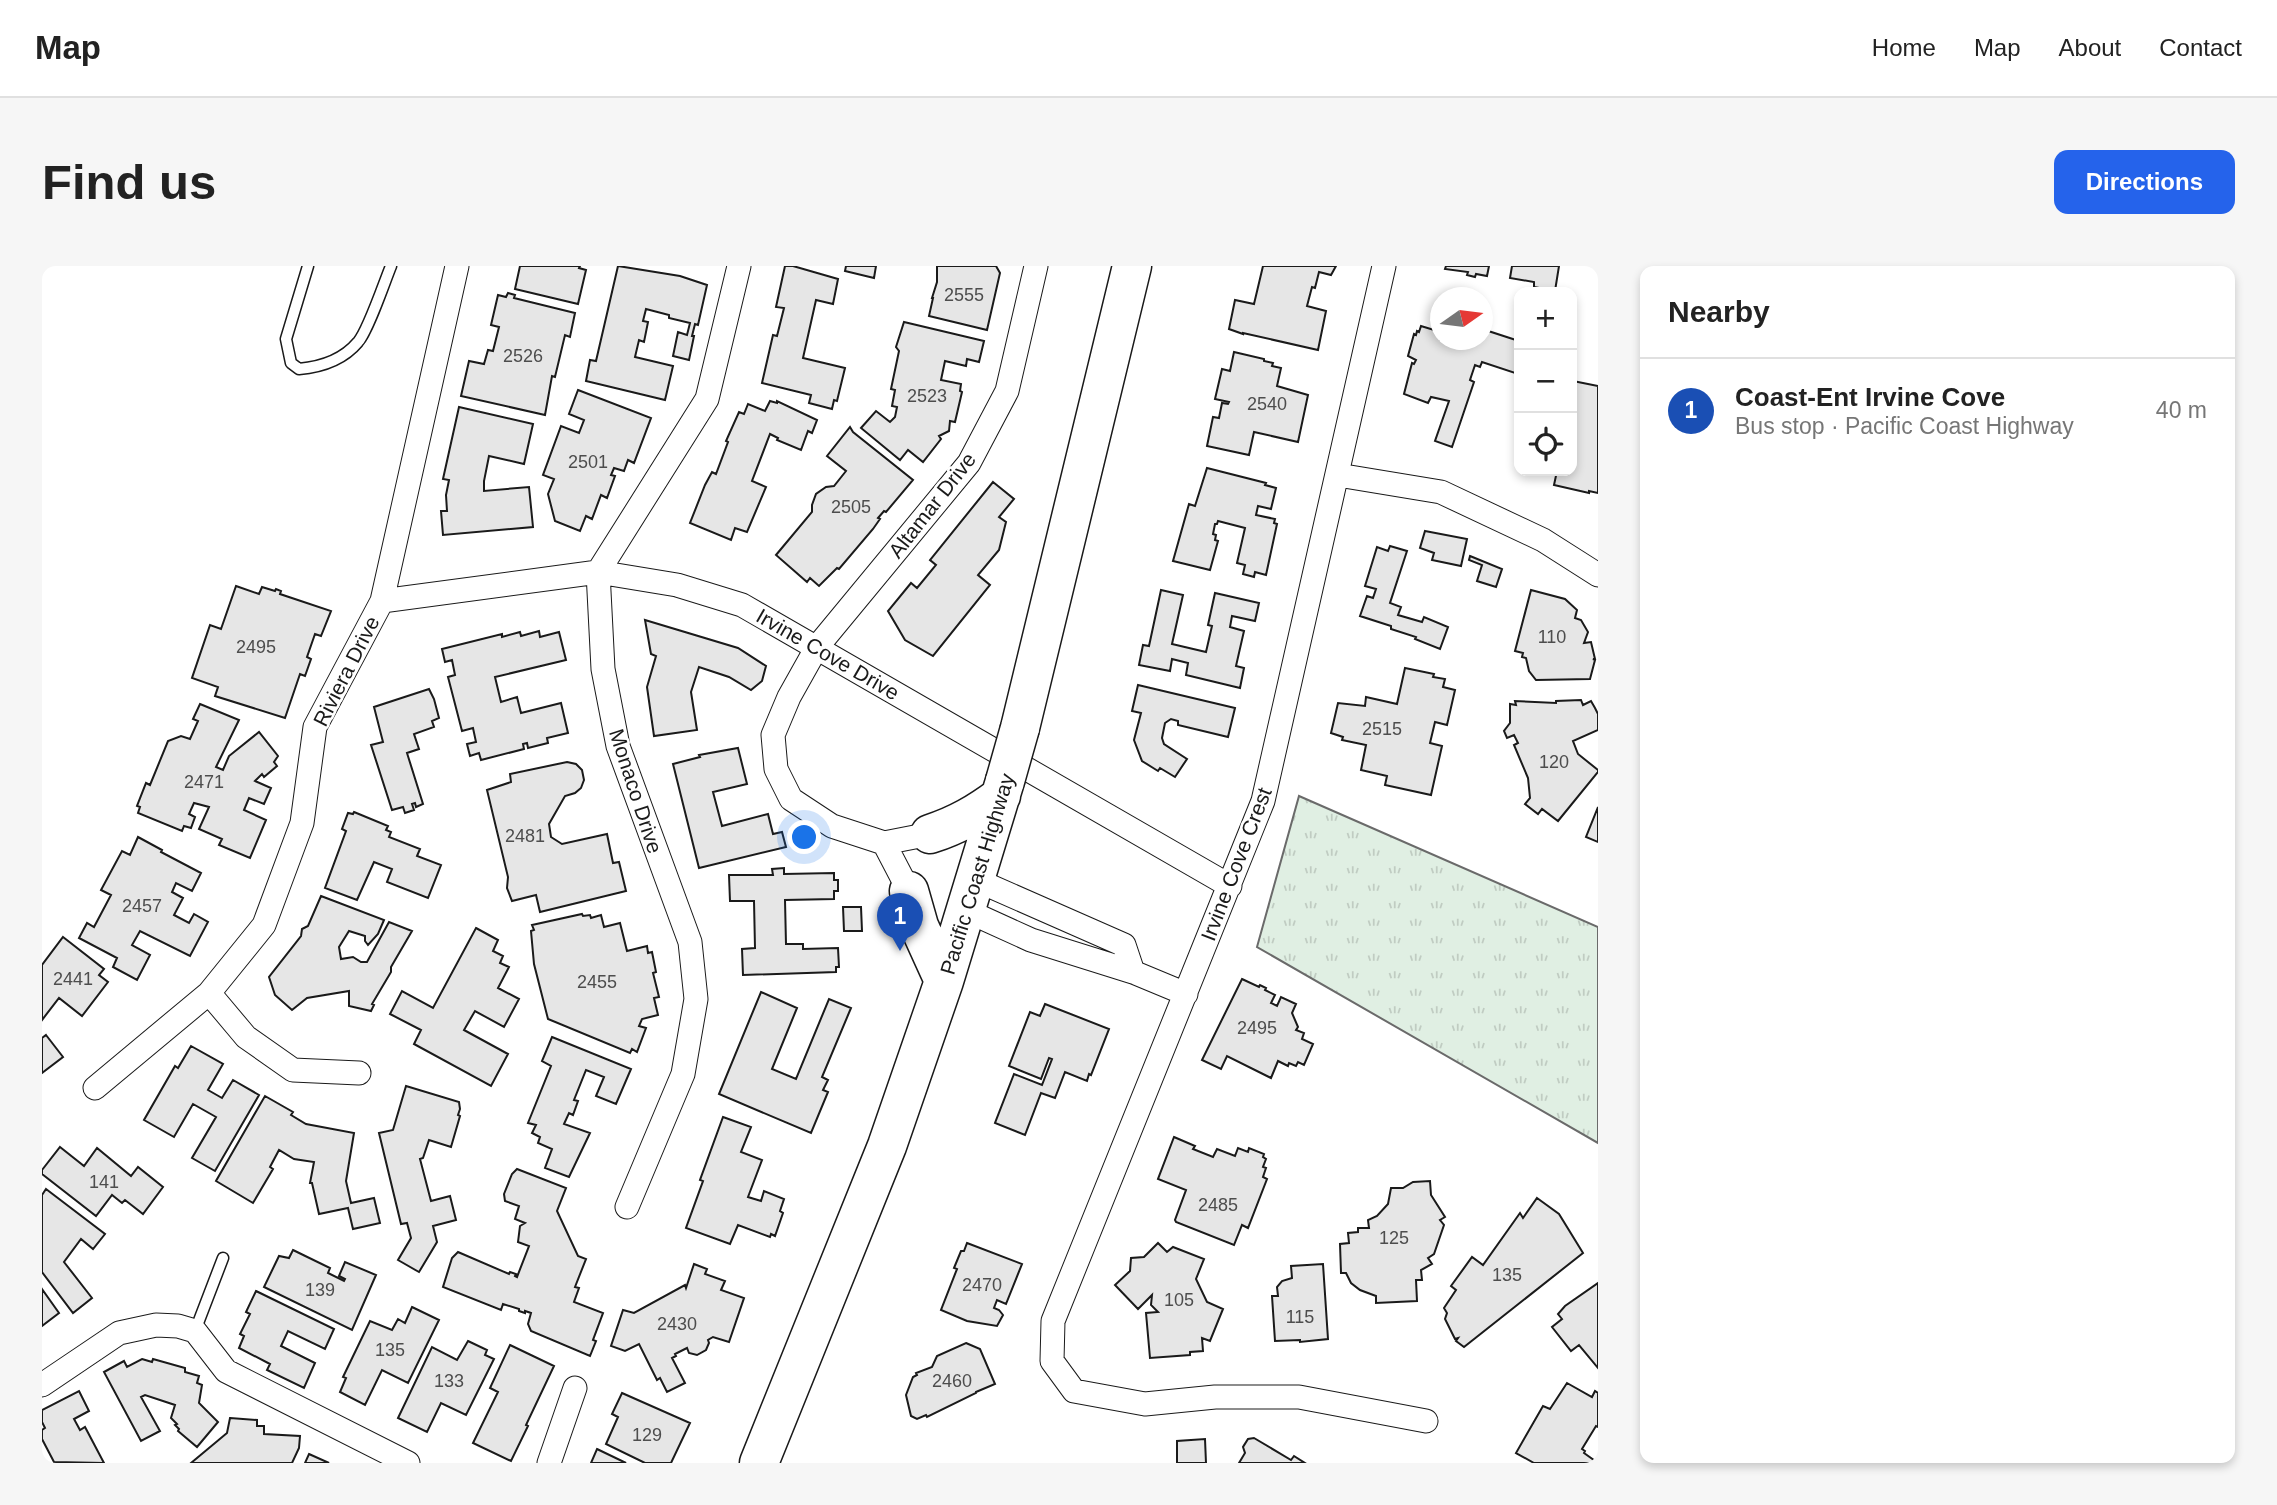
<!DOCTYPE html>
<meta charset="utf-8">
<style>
:root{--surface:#fff;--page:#f6f6f6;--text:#222;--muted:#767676;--line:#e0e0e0;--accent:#2563eb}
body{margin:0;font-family:Arial,sans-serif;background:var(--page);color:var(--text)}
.controls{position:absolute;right:21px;top:21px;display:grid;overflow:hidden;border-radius:14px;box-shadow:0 4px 10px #0003}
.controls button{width:63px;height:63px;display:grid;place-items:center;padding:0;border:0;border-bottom:2px solid var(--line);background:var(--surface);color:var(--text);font:35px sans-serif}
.compass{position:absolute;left:1388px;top:21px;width:63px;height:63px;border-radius:50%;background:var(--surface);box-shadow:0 4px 10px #0003;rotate:76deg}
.you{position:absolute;left:763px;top:572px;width:24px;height:24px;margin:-18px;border:5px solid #fff;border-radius:50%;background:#1a73e8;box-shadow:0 0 0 10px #1a73e833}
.badge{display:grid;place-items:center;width:46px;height:46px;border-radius:50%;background:var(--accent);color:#fff;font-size:23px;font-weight:700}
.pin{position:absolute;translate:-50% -58px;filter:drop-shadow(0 2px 4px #0008)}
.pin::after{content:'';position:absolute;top:37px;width:24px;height:21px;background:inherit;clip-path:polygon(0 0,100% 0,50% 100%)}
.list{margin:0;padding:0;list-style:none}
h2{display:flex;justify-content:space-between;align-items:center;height:91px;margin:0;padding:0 28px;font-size:30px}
h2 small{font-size:23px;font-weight:400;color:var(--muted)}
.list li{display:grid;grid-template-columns:46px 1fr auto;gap:21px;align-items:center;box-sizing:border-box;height:105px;padding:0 28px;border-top:2px solid var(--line)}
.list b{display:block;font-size:26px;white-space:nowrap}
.list p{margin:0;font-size:23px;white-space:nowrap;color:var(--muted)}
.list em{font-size:23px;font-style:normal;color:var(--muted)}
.icon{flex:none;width:38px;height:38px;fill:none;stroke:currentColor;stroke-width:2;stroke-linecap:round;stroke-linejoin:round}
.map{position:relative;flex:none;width:1556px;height:1197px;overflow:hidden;border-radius:14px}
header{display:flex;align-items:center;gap:42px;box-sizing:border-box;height:98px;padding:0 35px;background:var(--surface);border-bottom:2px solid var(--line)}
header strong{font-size:33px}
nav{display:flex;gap:38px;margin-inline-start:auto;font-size:24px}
.intro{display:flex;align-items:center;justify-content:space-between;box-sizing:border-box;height:168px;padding:0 42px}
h1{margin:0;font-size:49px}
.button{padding:18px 32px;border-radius:14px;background:var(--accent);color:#fff;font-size:24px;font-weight:700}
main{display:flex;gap:42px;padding:0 42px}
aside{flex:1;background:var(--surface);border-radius:14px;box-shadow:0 4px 10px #0003}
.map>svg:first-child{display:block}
.grass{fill:url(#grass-tufts);stroke:#6a6a6a;stroke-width:2}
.building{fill:#e6e6e6;stroke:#1a1a1a;stroke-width:2}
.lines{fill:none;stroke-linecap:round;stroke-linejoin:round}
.lane-casing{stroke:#1a1a1a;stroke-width:13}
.street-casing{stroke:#1a1a1a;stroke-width:25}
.highway-casing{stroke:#1a1a1a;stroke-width:41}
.lane{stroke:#fff;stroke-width:10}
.street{stroke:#fff;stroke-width:23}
.highway{stroke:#fff;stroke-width:38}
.highway-bridge-casing{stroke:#1a1a1a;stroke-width:41;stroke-linecap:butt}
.highway-bridge{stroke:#fff;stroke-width:38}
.labels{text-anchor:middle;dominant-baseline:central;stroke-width:5;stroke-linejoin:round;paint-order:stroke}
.number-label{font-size:18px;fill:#4d4d4d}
.street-label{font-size:21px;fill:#1a1a1a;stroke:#fff}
</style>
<header>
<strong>Map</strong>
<nav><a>Home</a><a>Map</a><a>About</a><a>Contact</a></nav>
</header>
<div class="intro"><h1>Find us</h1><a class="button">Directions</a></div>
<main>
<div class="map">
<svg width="1556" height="1197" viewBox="0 0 1556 1197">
<defs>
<pattern id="grass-tufts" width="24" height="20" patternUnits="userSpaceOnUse" patternTransform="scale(1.75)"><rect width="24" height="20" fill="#e0efe3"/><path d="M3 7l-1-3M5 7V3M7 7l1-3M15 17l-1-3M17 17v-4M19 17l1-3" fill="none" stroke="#c0ccc2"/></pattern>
</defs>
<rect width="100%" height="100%" fill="#fff"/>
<path class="grass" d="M1257,530L1556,661V877L1215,681Z"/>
<path class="building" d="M478,0H538L537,2L544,4L536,38L473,23Z
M576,0L638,10L665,19L656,59L653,58L650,70H652L647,94L631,90L636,66L645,69L648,57L627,52V49L604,43L601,55L606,56L602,76L597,74L593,91L631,100L623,134L544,115L548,94L554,95Z
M743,0H751L796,13L791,38L774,34L761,92L803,102L795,135L792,134L790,143L767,137L769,129L720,117L731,69L735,70L742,42L734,41Z
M804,0H834L832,12L803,5Z
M895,0H954L958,7L945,64L887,50L891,32H890L895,16Z
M1221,0H1294L1289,9L1277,6L1273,22L1270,21L1265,40L1284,45L1276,84L1201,67V68L1187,63L1193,34L1212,38Z
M1404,0H1447L1445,10L1434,8L1433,11L1425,9L1426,6L1403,3Z
M1470,0H1517L1513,25L1492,21V16L1468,12Z
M466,27L473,29L472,32L533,47L528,71L523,69L513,111L510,110L503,149L419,130L427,95L442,98L446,84L451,85L457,61L449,59L456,29L464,31Z
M1395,54L1398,56V74H1440V63L1477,75L1476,108L1440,96L1438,101L1433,99L1428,114L1432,116L1410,181L1393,175L1407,135L1389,131L1386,137L1362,128L1370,97L1372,98L1374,94L1366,90L1372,68L1374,69L1375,65L1377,66L1379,60L1392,64Z
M862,56L942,75L937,96L925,93L924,100L903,95L899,114L919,118L918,125L920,126L913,156L908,155L907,165L897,170L899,173L881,196L866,184L858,194L819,162L834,145L848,156L853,151L855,141L850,140L853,124L849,123L857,85L854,81Z
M1192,86L1222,93V95L1231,97L1230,100L1239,102L1235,120L1266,129L1256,176L1212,166L1207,189L1165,180L1171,151L1177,152L1180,137L1186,138L1187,136L1173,133L1180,103L1188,105Z
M1531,115L1556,120V227L1547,225V227L1512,219L1515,205H1530Z
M536,124L609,152L592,197L586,194L582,205L572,202L569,209L573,210L565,232L559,229L550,253L544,250L538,265L513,255L506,228L512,213L501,209L519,160L537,167L542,154L527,148Z
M728,135L735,137V135L775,154L770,167L766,165L759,184L735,174L736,172L728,168L710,215L724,221L705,266L693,262L689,274L648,257L663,219L670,206L674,208L686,176L684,175L697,146L702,148L706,138L723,145Z
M417,141L491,158L482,198L447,190L442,215V225L487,221L491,261L401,269L399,245H405L404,229L407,214L401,213Z
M808,161L811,166L871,214L844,246L842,245L836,252L838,253L831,263L797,303L795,302L777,320L768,312L765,316L734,289L770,246V239L774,228L784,221L792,220L804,205L785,190Z
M1165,202L1224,217L1223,219L1234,222L1229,243L1216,240L1214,249L1233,253L1232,257L1235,258L1224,309L1213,306L1212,311L1201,308L1203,299L1195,297L1203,262L1176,255L1175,258H1173L1171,268L1174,269L1173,274L1176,275L1168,304L1131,295L1147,238L1153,240Z
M951,216L972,233L957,251L964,256L957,284L936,309L948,319L891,390L863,374L846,345L869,317L875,322L894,299L888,294Z
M1383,265L1425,273L1419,300L1390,294L1392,287L1378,282Z
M1348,280L1365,285L1348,337L1359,341L1356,349L1380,356L1382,351L1406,361L1398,383L1373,373L1374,371L1349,363V360L1318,350L1325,330L1331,332L1334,323L1323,320L1335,281L1346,285Z
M1428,290L1460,303L1454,321L1435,315L1440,299L1427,294Z
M194,320L217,328L220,321L233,325L234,323L239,325L238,328L289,345L279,370L273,368L265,391L269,393L263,410L258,408L243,452L173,430L176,421L150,412L168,359L179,363Z
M1119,324L1141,329L1130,378L1164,386L1170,360L1166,359L1173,327L1217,337L1213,355L1190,350L1188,361L1202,365L1194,400L1202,402L1198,422L1144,409L1146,397L1130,393L1128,405L1097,399L1101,379L1107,380Z
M1489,324L1523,333L1535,344L1533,352L1539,354L1546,366L1542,377L1549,376L1553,393H1551L1553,394L1548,413L1494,414L1487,405L1484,392L1480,391L1481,387L1473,385Z
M603,354L696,382L724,400L720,415L709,424L687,411L657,401L649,426L655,464L612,470L605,421L614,390L609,388Z
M497,365L498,371L517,366L524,394L453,411L459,436L475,431L479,447L519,437L526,467L505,472L506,477L486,482L485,477L481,478L482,483L439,494L437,487L428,490L425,478L434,476L431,462L420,465L406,411L413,409L410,394L403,396L400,383L460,368V371L478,366L479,370Z
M1363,402L1392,408L1391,411L1403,413L1401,421L1413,424L1405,459L1393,456L1388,477L1400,480L1389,529L1343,519L1345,510L1319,504L1324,479L1300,474L1301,471L1289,467L1296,437L1323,440L1324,431L1355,438Z
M1096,419L1193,442L1186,471L1136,459V455L1129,453L1123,457L1120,472L1122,478L1145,493L1133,511L1118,502L1116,505L1100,495L1092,474L1099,447L1090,445Z
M387,423L392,433L397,452L390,455L392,461L372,468L377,483L365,487L381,538L374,541L373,537L370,538L372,544L363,547L361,541L350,544L329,479L341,476L332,441Z
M1539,434L1541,439L1549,435L1553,442L1556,448V464L1531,475L1536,488L1556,504V506L1516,555L1500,543L1496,548L1483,538L1488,532L1486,512L1472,479L1476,477L1472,469L1465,472L1462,465L1468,457V438L1474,439L1473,435L1514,437V435Z
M158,438L197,454L174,501L181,504L187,490L217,466L236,490L232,496L235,500L222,511L220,508L213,515L229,522L222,538L207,532L202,544L224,554L208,592L177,579L180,573L157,563L167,541L152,537L147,548L153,551L149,562L142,560L140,565L96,547L98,541L95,540L104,517L108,519L126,475L139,470L148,473L156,455L151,453Z
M696,482L705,518L671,526L680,560L726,548L731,568L740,566L744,581L657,602L631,498L658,491L657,489Z
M525,496L534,498L540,504L542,514L539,522L533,527L523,530L507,558L509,571L520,578L565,568L571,597L577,596L584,625L498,646L494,629L470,635L465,622L466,611L445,524L469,516L468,508Z
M1556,541V576L1544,571Z
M312,546L346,560L344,564L349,566L347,571L378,583L375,590L399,599L386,632L345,616L350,603L332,596L315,634L283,622L304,565L300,563L306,547L311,548Z
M96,571L120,584L119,586L159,607L150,625L134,617L130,626L141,632L132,649L147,657L152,648L166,656L148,690L98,665L90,679L108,689L95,714L71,701L75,692L37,672L45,657L52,661L69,629L59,624L80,585L88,589Z
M742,602V608L792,607V614H796V625H792V633L743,634L744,678H761V683L796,682L797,701H794V706L701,709L700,683L713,682L712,635H688L687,609H731L730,603Z
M279,630L342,654L336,668L326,679L323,675V670L307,665L297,681L299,693L311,691L319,696H325L347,656L370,665L349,701V706L330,738L332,739L329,745L307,740V725L265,732L250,744L233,729L227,711L259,670L260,663L266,660Z
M801,641H819L820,665H802Z
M540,648L541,650L548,649L549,652L559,649L562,661L578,657L585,685L605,680L606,687L610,686L614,706L611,707L617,731L612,732L616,749L600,753L597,760L604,762L595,786L590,783L588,787L506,753L492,698L489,665L492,664L490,659Z
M434,662L456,674L451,685L461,690L458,697L467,701L456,722L477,733L462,761L433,745L422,764L466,788L449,820L372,778L379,764L348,748L360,725L391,742Z
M21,671L62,703L57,709L66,716L40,750L17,732L0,754V699Z
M1200,713L1217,721L1218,719L1224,722L1223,724L1233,729L1229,737L1235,740L1239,731L1254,738L1250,747L1256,761L1254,764L1262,767L1260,773L1271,778L1262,799L1256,796L1254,800L1247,797L1246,800L1236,795L1229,812L1185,790L1179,803L1160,794Z
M719,726L755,742L730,803L754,813L787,733L809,742L780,811L786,814L781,824L786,826L769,867L677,828Z
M1003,738L1067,763L1049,809L1047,808L1045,815L1023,806L1013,832L999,827L983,869L953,857L972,808L1000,819L1010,793L1007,792L999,813L967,800L988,746L998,750Z
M4,769L21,791L0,807V772Z
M510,771L589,803L574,838L554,830L562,811L544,804L532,834L536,835L531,849L527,847L522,858L548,867L527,911L503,902L510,883L496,877L498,871L490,867L494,859L486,857L509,800L500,795Z
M149,780L181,798L166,824L180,832L191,814L217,829L173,905L150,892L174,851L151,838L132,871L102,854L133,800L136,802Z
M364,820L417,836L418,843L416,849L418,850L409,881L387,874L381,892L378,893L389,935L408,930L414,954L391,960L395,976L377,1006L356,994L369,972L365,957L359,958L337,867L351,864Z
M223,830L251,846L249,849L264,858L312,867L304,915L309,937L332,932L338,957L311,963L306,942L277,948L270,917H268L272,896L252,893L237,884L228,901L231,903L211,937L174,915Z
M681,851L709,861L699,886L720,894L706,931L719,935L722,925L742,933L738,945L741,947L733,970L729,968L728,971L696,959L688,978L644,962L661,915L658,914Z
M1132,871L1153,880L1151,883L1171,891L1175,883L1193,890L1196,882L1206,886L1207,882L1222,888L1221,891L1224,893L1221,901L1224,902L1221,911L1225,913L1206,962L1200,959L1192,979L1134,956L1133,954L1144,924L1116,913Z
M18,881L42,900L55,882L89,910L96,901L121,921L101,948L83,934L80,937L70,929L54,950L0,908V904Z
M475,903L524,922L515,945L536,990L544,993L533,1021L537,1022L532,1036L561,1047L551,1074L554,1075L548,1090L489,1065L486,1058L489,1047L483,1045V1047L477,1045V1043L461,1038L459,1044L401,1021L410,992L416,986L467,1008L468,1006L474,1008L473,1010L475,1011L487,980L476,976L478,960L483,957L473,953L477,940L463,935L462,928L470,908Z
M1388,915L1389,929L1403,951L1398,954L1402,959L1392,988L1386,992L1390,998L1379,1004L1380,1014H1374L1375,1035L1334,1037V1030L1318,1024L1309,1017L1304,1007H1299L1298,978L1307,977L1306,967L1316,966V962H1327L1326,954L1335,950L1346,938L1349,922H1361L1371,916Z
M4,923L63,968L51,983L39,973L22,996L50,1032L31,1047L0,1006V929Z
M1495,932L1517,948L1541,987L1422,1081L1414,1075L1416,1072L1413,1073L1403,1053L1405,1047L1402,1042L1414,1024L1409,1020L1430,991L1441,999L1478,947L1481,952Z
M925,977L980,998L964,1038L955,1034L952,1042L957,1044L961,1049L955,1060L925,1055L899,1044L915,1003L912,1002L919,985H922Z
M1116,977L1125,986L1131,981L1162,993L1154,1013L1165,1036L1181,1043L1168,1075L1160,1072L1161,1085L1148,1086V1089L1108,1092L1104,1047L1116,1046L1109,1039L1110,1029L1096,1043L1073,1019L1088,1005L1089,992L1102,991Z
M251,984L288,1002L286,1007L302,1015L303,1013L297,1010L303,996L334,1009L310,1064L222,1021L237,990L247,992Z
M652,998L665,1003L663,1008L683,1015L679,1024L702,1032L687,1076L671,1071L666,1074L667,1077L664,1084L655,1089L647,1087L645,1082L633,1088L634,1090L630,1092L643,1117L625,1126L618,1112L615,1114L597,1078L583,1085L569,1080L581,1044L592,1047L643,1019L644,1022Z
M1281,998L1286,1073L1258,1076V1074L1233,1075L1230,1030H1236L1235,1021L1240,1015L1250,1012L1249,1000Z
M1556,1017V1102L1537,1079L1529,1085L1510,1061L1520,1053L1516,1048L1523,1040Z
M0,1023L17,1047L0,1060Z
M214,1025L292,1063L283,1083L246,1065L239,1080L273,1097L262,1122L225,1104L228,1098L197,1082L202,1070L198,1068L208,1048L204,1046Z
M370,1041L397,1054L366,1117L340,1104L323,1139L298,1126L304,1112L301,1111L328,1055L350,1064L356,1053L363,1057Z
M426,1075L445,1084L443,1089L452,1093L424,1149L399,1137L385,1166L356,1152L390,1081L415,1094Z
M924,1077L938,1083L953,1118L934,1126V1127L885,1151L884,1149L875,1153L869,1150L864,1129L871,1111L875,1109L874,1107L890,1101L895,1090Z
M468,1079L512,1100L484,1159L486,1160L469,1195L431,1177L456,1126L448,1122Z
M100,1093L110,1096L111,1093L143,1102V1106L157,1110L155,1117L160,1119L157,1137L176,1156L155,1181L136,1165L137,1163L133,1159L135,1158L129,1152L133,1139L103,1129L99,1131L118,1165L99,1175L62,1106L82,1095L85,1101Z
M1525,1117L1550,1131L1553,1125L1556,1127V1161L1554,1160L1540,1183L1543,1185L1542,1187L1556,1197H1492L1474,1187L1501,1140L1508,1143Z
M37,1125L47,1145L32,1153L38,1164L43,1161L62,1197L12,1196L0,1173V1164L3,1162L0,1156V1144Z
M580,1127L648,1157L629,1197H603L564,1178L576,1151L570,1148Z
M188,1152L215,1154V1160H222V1168L258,1170L257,1182L250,1197H149L185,1167Z
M1212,1172L1249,1194L1252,1190L1263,1197H1197L1203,1187L1201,1181L1206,1173Z
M1163,1173L1164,1197H1135V1175Z
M555,1183L584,1197H549Z
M267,1188L287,1197H263Z"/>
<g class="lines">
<defs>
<path id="lane" d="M266,0L244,73L249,97L257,103C279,101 301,94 316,76C326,65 342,17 349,0
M153,1065L181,992"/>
<path id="street" d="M1342,0L1221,535L1011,1055L1010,1095L1032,1125L1103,1138L1173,1131H1257L1384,1155
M1296,209L1399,226L1501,274L1556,309
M340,335L556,306L635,319L700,339L1188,620
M888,568L842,577L790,560L749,533L734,503L731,469L747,431L775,381L927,197L965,125L994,0
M842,577L867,625
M932,613L1082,679L1091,706
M923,644L989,674L1091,706L1144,728
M167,727L204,771L251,804L317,807
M53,822L167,727L222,659L260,557L273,461L340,335L415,0
M585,941L641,808L654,733L648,676L576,480L561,403L556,306L665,133L697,0
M0,1119L77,1067L114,1059L136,1060L153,1065L184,1105L366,1197
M507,1197L533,1122"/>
<path id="highway" d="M978,462L1090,0
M888,568C916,559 936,547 959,530
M867,625L877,660L902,715
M717,1197L845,880L902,715L963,515"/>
</defs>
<use href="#lane" class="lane-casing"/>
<use href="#street" class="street-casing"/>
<use href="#highway" class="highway-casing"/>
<use href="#lane" class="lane"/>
<use href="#street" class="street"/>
<use href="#highway" class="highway"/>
<defs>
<path id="highway-bridge" d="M963,515L978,462"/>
</defs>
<use href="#highway-bridge" class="highway-bridge-casing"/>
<use href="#highway-bridge" class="highway-bridge"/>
</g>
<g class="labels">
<g class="number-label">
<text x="922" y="29">2555</text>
<text x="481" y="90">2526</text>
<text x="885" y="130">2523</text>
<text x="1225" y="138">2540</text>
<text x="546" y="196">2501</text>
<text x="809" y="241">2505</text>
<text x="1510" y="371">110</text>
<text x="214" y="381">2495</text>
<text x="1340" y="463">2515</text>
<text x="1512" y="496">120</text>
<text x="162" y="516">2471</text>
<text x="483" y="570">2481</text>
<text x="100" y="640">2457</text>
<text x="31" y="713">2441</text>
<text x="555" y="716">2455</text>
<text x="1215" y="762">2495</text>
<text x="62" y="916">141</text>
<text x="1176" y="939">2485</text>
<text x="1352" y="972">125</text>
<text x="1465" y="1009">135</text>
<text x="940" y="1019">2470</text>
<text x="278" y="1024">139</text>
<text x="1137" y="1034">105</text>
<text x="1258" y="1051">115</text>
<text x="635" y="1058">2430</text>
<text x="348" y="1084">135</text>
<text x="407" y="1115">133</text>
<text x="910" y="1115">2460</text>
<text x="605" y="1169">129</text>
</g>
<g class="street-label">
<text transform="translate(890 239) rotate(-52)">Altamar Drive</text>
<text transform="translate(786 388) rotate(30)">Irvine Cove Drive</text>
<text transform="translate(304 405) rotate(-63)">Riviera Drive</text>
<text transform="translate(594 525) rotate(72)">Monaco Drive</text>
<text transform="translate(1194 598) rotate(-69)">Irvine Cove Crest</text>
<text transform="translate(935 608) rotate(-73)">Pacific Coast Highway</text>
</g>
</g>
</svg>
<div class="controls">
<button>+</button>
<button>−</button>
<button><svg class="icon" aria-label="locate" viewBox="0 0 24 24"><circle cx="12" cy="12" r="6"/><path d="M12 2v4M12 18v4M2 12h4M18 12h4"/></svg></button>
</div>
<svg class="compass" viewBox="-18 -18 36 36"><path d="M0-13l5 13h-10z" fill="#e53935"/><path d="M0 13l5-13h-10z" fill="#767676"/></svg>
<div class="you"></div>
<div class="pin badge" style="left:858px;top:685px;background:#1a4fb4">1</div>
</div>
<aside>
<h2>Nearby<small></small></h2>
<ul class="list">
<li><span class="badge" style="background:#1a4fb4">1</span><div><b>Coast-Ent Irvine Cove</b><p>Bus stop · Pacific Coast Highway</p></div><em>40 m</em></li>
</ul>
</aside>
</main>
